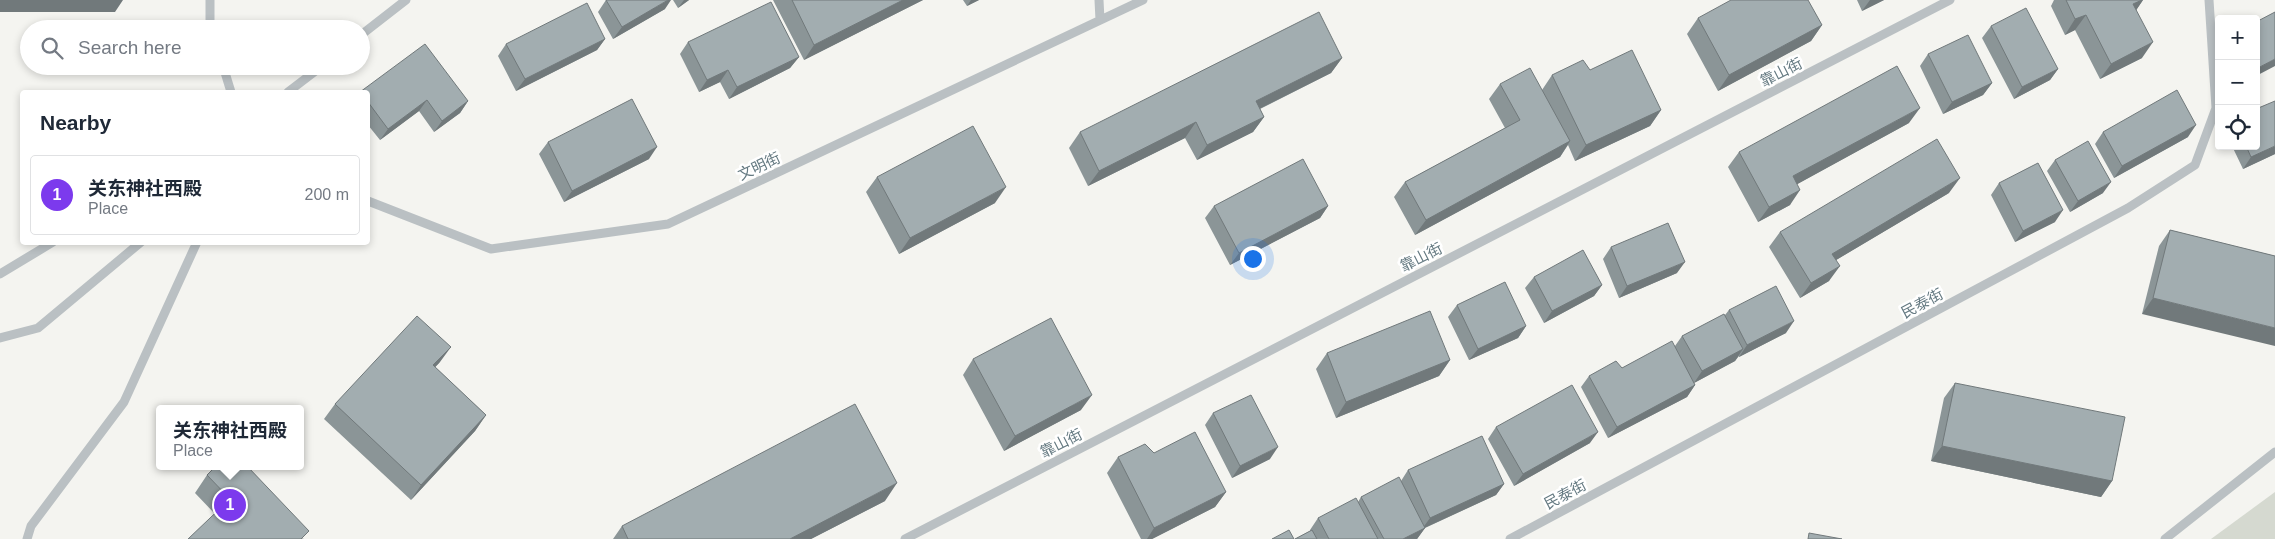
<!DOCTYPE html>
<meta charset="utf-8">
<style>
:root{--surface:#fff;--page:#f2f2f3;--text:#1f2937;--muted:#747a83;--line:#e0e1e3;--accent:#7c3aed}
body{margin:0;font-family:Arial,"Noto Sans SC",sans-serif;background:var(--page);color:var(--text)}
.controls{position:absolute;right:15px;top:15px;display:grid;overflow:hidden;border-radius:5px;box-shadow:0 2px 8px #0003}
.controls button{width:45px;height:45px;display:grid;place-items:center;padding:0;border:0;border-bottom:1px solid var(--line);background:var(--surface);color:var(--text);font:25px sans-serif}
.you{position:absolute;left:1252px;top:258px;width:18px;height:18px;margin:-12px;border:4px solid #fff;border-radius:50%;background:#1a73e8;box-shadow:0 0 0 8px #1a73e833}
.badge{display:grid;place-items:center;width:32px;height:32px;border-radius:50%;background:var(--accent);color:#fff;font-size:16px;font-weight:700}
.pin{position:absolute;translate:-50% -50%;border:2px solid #fff;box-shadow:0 1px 5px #0006}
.popup{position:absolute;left:156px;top:405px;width:148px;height:65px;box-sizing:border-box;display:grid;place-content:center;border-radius:5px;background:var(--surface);filter:drop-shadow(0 1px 4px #0005);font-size:16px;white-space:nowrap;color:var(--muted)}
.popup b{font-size:19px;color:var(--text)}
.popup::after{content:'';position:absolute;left:50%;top:100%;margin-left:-10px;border:10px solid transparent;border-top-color:var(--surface)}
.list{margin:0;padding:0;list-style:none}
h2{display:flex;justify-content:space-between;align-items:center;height:65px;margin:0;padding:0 20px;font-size:21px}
h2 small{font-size:16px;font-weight:400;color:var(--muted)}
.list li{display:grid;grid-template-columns:32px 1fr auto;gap:15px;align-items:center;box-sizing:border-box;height:80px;margin:0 10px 10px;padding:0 10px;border:1px solid var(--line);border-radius:5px}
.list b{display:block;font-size:19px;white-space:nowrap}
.list p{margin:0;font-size:16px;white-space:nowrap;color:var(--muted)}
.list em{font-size:16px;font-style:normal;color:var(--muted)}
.icon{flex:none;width:28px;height:28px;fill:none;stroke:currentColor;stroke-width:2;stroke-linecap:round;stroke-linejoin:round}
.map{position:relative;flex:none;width:2275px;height:539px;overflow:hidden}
.search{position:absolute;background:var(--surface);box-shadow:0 2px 8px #0003;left:20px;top:20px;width:350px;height:55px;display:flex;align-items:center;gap:12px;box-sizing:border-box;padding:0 18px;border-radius:28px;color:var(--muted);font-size:19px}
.panel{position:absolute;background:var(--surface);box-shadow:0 2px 8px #0003;left:20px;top:90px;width:350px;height:155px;border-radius:5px}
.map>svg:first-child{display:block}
.green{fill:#d5d9d0}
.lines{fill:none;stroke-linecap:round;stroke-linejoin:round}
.minor{stroke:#bac0c3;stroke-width:9}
.wall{fill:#8b9597}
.shaded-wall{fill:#71797b}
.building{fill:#a2adb0;stroke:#71797b}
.labels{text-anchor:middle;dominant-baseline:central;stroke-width:5;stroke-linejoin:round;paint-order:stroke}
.street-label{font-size:15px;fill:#647981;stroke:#fff}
</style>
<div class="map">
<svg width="2275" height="539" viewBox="0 0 2275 539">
<rect width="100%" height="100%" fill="#f4f4f0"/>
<path class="green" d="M2275,492V539H2211Z"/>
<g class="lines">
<path class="minor" d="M210,0V29
M1099,0L1100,20
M361,35L406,0
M223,66L231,92
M288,92L322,66
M368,201L491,249L668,224L1143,0
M0,274L53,242
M0,338L38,328L141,242
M27,539L31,526L124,402L197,242
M905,539L1950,0
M1510,539L2128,208L2195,165L2216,108L2209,0
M2165,539L2275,452"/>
</g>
<path class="wall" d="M606,0L665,9L613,39L598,12Z
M673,0H689L678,8Z
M773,0H923L804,60Z
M963,0H979L967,6Z
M1857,0H1884L1862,11Z
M2054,0H2143L2136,10L2142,58L2100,79L2075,30L2065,35L2051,6Z
M1698,18L1822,25L1811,41L1718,91L1687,34Z
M1991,26L2058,69L2050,80L2014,99L1982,38Z
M605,39L597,50L516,91L498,56L506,44Z
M688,42L799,57L790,68L729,99L720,82L699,92L680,54Z
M1928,54L1992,83L1983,95L1943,114L1920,66Z
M1342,58L1331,73L1260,109L1264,117L1253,132L1197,160L1185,138L1088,186L1069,148L1080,132Z
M1590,70L1661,110L1650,126L1575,161L1568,145L1560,157L1415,235L1394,197L1405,182L1505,128L1489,99L1500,84L1542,90L1552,75Z
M368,92L468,101L460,113L434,132L419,111L380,140L368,125Z
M1909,123L1797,184L1790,205L1758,222L1728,167L1739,152Z
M2103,132L2188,137L2114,178L2095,144Z
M548,142L649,159L564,202L539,154Z
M2232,146H2256L2275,154L2243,169Z
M2055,160L2103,193L2070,212L2047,171Z
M877,177L995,203L899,254L866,192Z
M1999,183L2055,222L2015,242L1991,195Z
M1949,193L1836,260L1829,281L1800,298L1769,247L1780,232Z
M1214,206H1328L1320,218L1230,265L1205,218Z
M2170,230L2275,256L2142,314L2159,246Z
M1611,247L1677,273L1619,298L1603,259Z
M1534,277L1602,285L1594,296L1544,323L1525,288Z
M1457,305L1526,326L1518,338L1469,360L1448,317Z
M1729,310L1786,333L1739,357V356L1735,361L1694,383L1695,385L1687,397L1608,438L1581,387L1589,376L1622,368L1675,346L1682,336L1725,315Z
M1327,353L1450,360L1439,376L1336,418L1316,369Z
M973,359L1081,410L1004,451L963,375Z
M440,362L435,367L486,415L475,431L411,500L324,419L335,404Z
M1955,383L2112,481L2101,497L1931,461L1944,398Z
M1213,413L1270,459L1232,478L1205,425Z
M1496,427L1590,443L1514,486L1488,439Z
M1118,457L1226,492L1215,507L1152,539H1141L1107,473Z
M1408,470L1504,484L1496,495L1425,528L1417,539H1295L1310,531V530L1318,518L1358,502L1361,497L1401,481Z
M207,475L304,539L215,514L195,493Z
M885,501L811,539H613L622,526Z"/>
<path class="shaded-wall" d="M0,0H123L115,12H0Z
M668,0H671L665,9L613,39L622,27Z
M684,0H689L678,8Z
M903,0H923L804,60L814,45Z
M971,0H979L967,6Z
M1870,0H1884L1862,11Z
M2142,0H2143L2133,15V4Z
M2086,15L2075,30L2065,35L2075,19Z
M1822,25L1811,41L1718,91L1729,75Z
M605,39L597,50L516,91L525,79Z
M2153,42L2142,58L2100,79L2111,64Z
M799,57L790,68L729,99L737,87Z
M1342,58L1331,73L1245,116L1256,101Z
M2275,59V66L2256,76V69Z
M2058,69L2050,80L2014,99L2022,87Z
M728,70L720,82L699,92L707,80Z
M1992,83L1983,95L1943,114L1952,102Z
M427,100L419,111L380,140L388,129Z
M468,101L460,113L434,132L442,121Z
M1920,108L1909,123L1783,192L1793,176Z
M1661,110L1650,126L1575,161L1586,145Z
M1264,117L1253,132L1197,160L1207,145Z
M1196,122L1185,138L1088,186L1099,171Z
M2196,125L2188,137L2114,178L2122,166Z
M1570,141L1560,157L1415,235L1426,220Z
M2275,146V154L2243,169L2251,157Z
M657,147L649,159L564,202L572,191Z
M1960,178L1949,193L1821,269L1832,254Z
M2111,182L2103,193L2070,212L2078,201Z
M1006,187L995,203L899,254L910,238Z
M1800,190L1790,205L1758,222L1769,207Z
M1328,206L1320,218L1230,265L1239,253Z
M2063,210L2055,222L2015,242L2023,231Z
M1685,262L1677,273L1619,298L1627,286Z
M1840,266L1829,281L1800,298L1811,283Z
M1602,285L1594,296L1544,323L1552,311Z
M2153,298L2275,328V346L2142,314Z
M1794,321L1786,333L1739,357L1747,345Z
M1526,326L1518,338L1469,360L1478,349Z
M451,347L440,362L422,381L433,365Z
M1743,349L1735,361L1694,383L1702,371Z
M1450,360L1439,376L1336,418L1346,402Z
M1695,385L1687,397L1608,438L1617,427Z
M1092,395L1081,410L1004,451L1015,436Z
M486,415L475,431L411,500L421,485Z
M1598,432L1590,443L1514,486L1523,474Z
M1942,446L2112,481L2101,497L1931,461Z
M1278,447L1270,459L1232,478L1240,466Z
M897,483L885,501L811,539H790Z
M1504,484L1496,495L1422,529L1430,518Z
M1226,492L1215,507L1152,539H1147L1154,528Z
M1425,528L1417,539H1403Z"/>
<path class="building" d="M606,0H668L622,27Z
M792,0H903L814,45Z
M1731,0H1808L1822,25L1729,75L1698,18Z
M2066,0H2142L2133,4L2153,42L2111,64L2086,15L2075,19Z
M771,2L799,57L737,87L728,70L707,80L688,42Z
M587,3L605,39L525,79L506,44Z
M2026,8L2058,69L2022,87L1991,26Z
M1319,12L1342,58L1256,101L1264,117L1207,145L1196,122L1099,171L1080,132Z
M2275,12V59L2256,69V22Z
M1968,35L1992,83L1952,102L1928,54Z
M425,44L468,101L442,121L427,100L388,129L368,102V92H360Z
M1632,50L1661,110L1586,145L1552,75L1583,60L1590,70Z
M1897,66L1920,108L1793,176L1800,190L1769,207L1739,152Z
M1530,68L1570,141L1426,220L1405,182L1520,120L1500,84Z
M2177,90L2196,125L2122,166L2103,132Z
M632,99L657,147L572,191L548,142Z
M2275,101V146L2251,157L2246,146H2256V109Z
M973,126L1006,187L910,238L877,177Z
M1937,139L1960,178L1832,254L1840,266L1811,283L1780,232Z
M2088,141L2111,182L2078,201L2055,160Z
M1303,159L1328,206L1239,253L1214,206Z
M2038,163L2063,210L2023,231L1999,183Z
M1668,223L1685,262L1627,286L1611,247Z
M2170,230L2275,256V328L2153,298Z
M1583,250L1602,285L1552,311L1534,277Z
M1505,282L1526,326L1478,349L1457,305Z
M1776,286L1794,321L1747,345L1729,310Z
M1430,311L1450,360L1346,402L1327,353Z
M1724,314L1743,349L1702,371L1682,336Z
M417,316L451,347L433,365L486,415L421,485L335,404Z
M1051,318L1092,395L1015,436L973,359Z
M1672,341L1695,385L1617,427L1589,376L1616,361L1622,368Z
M1955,383L2125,417L2112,481L1942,446Z
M1572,385L1598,432L1523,474L1496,427Z
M1251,395L1278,447L1240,466L1213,413Z
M855,404L897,483L790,539H628L622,526Z
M1195,432L1226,492L1154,528L1118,457L1145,444L1154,453Z
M1482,436L1504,484L1430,518L1408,470Z
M216,466H247L309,531L301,539H188L230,499L207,475Z
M1399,477L1425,528L1403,539H1384L1361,497Z
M1356,498L1378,539H1329L1318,518Z
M1289,530L1294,539H1272Z
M1312,530L1317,539H1295Z
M1809,533L1842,539H1808Z"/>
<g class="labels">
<g class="street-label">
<text transform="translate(1781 72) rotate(-27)">靠山街</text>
<text transform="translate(759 166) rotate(-25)">文明街</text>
<text transform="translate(1421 257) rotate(-27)">靠山街</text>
<text transform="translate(1922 303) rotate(-28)">民泰街</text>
<text transform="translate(1061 443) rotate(-27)">靠山街</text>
<text transform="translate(1565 494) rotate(-28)">民泰街</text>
</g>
</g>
</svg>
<div class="controls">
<button>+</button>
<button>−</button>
<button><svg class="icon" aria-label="locate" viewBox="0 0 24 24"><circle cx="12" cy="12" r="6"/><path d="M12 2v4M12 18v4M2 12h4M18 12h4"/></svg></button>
</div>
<div class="you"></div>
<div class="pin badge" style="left:230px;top:505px">1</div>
<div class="popup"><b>关东神社西殿</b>Place</div>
<div class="search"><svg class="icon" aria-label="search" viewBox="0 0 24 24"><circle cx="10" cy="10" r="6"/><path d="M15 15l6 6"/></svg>Search here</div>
<section class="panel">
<h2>Nearby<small></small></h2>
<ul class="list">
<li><span class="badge">1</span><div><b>关东神社西殿</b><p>Place</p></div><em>200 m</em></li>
</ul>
</section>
</div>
